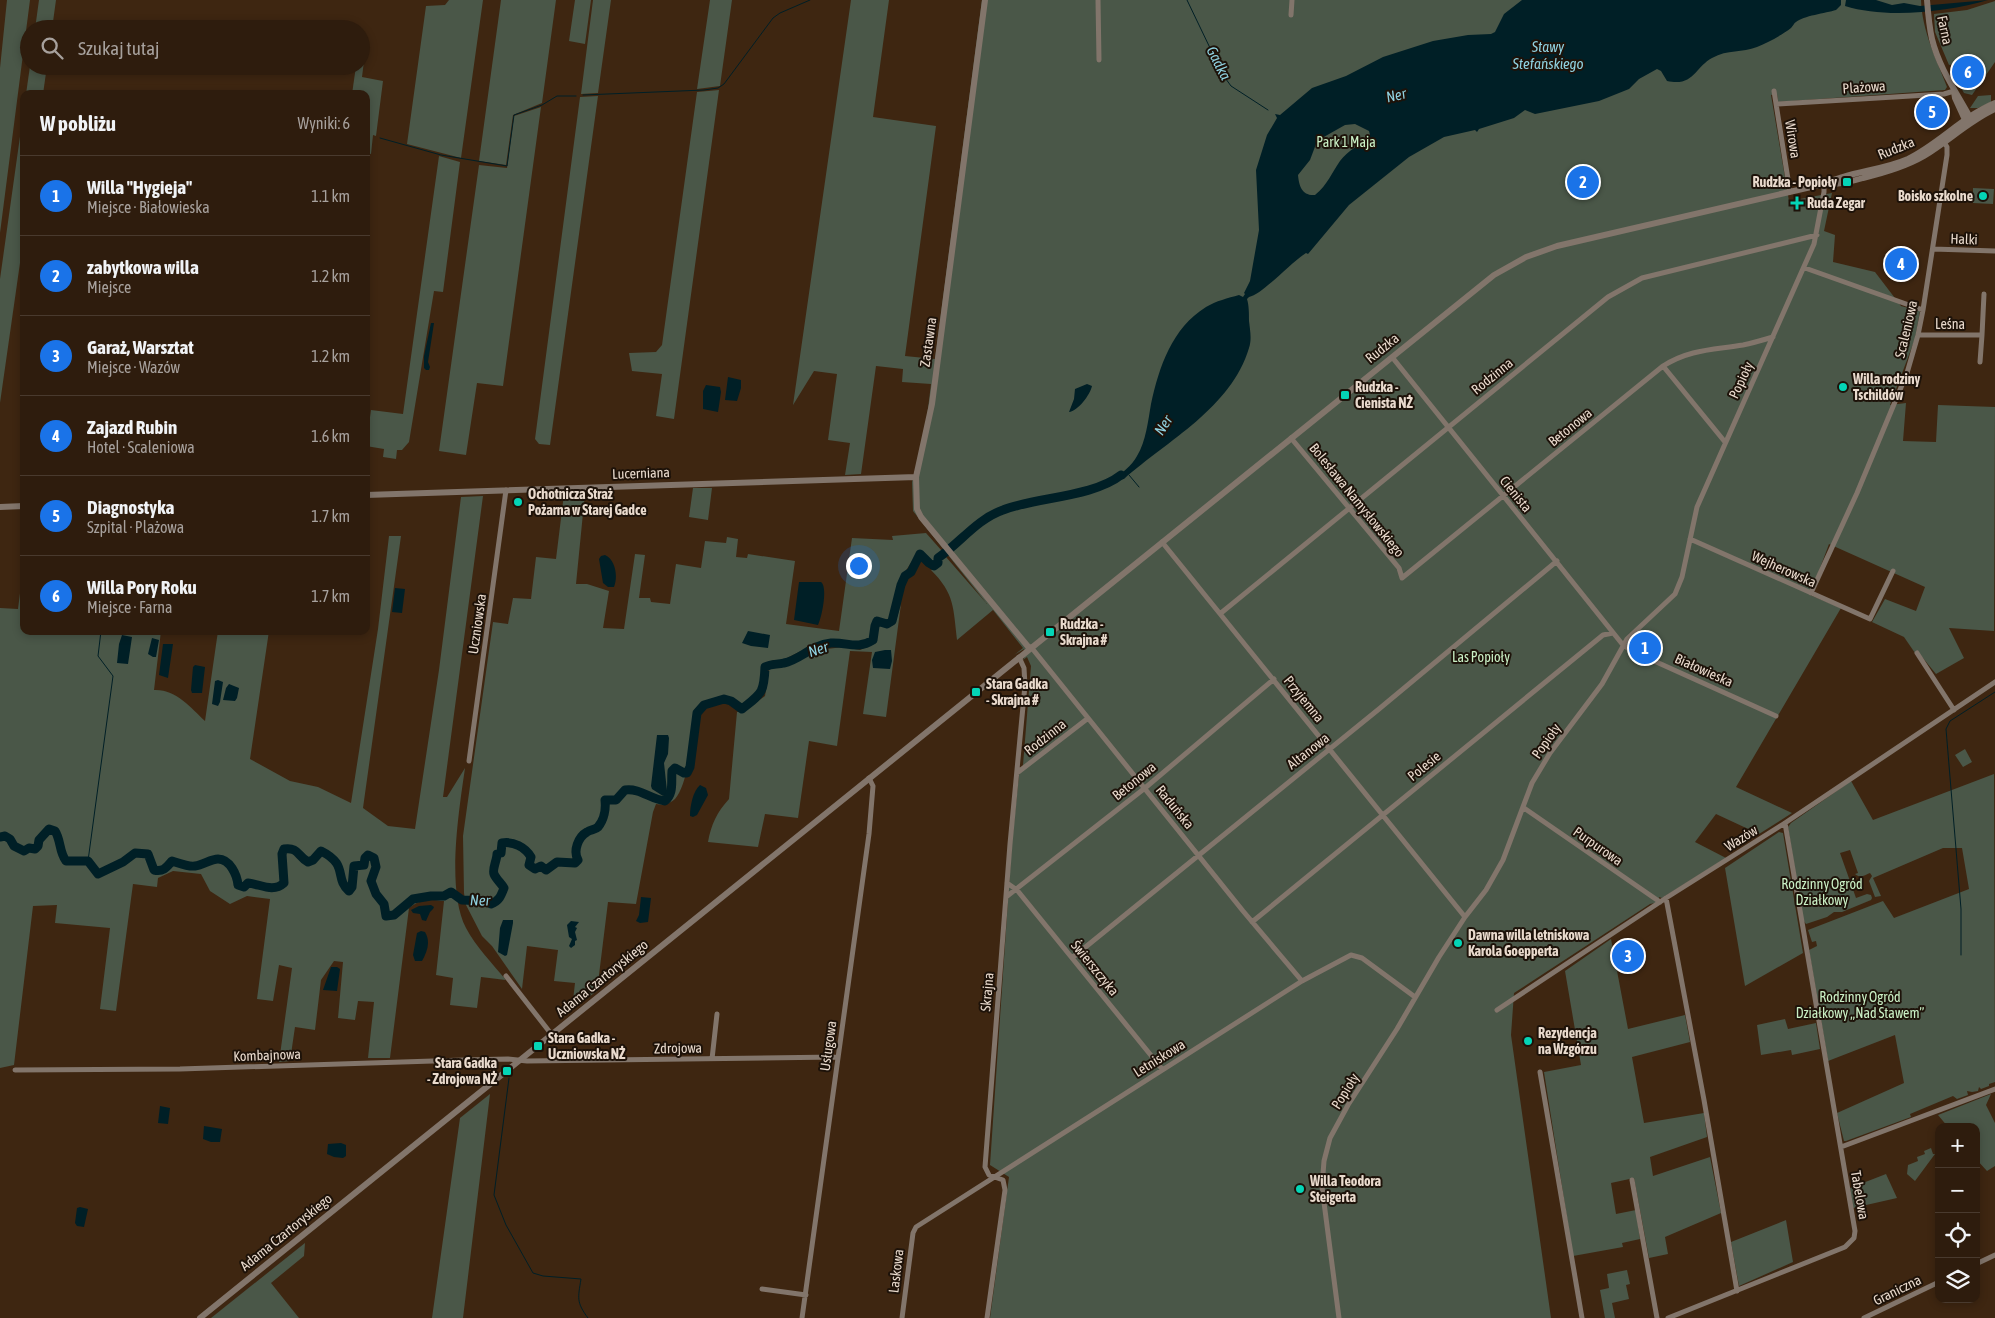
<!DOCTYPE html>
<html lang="pl">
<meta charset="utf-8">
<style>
:root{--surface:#2e1c0d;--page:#3a291b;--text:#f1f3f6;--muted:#a7a19d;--line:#493a2e;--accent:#1a73e8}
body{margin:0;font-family:"Asap Condensed",sans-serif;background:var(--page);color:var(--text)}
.controls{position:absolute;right:15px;bottom:15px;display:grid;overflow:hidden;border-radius:10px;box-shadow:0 2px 8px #0003}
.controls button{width:45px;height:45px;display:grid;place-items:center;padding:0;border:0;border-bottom:1px solid var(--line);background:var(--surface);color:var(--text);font:25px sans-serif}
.you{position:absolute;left:858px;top:565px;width:18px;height:18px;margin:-12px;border:4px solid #fff;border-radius:50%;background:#1a73e8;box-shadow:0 0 0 8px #1a73e833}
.badge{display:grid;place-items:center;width:32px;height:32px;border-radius:50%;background:var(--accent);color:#fff;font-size:16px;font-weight:700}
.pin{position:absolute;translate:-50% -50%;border:2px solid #fff;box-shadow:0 1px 5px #0006}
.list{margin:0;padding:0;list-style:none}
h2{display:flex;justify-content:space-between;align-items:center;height:65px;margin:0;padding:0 20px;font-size:21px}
h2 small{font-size:16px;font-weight:400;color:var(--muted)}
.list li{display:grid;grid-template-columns:32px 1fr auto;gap:15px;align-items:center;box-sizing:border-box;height:80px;padding:0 20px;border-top:1px solid var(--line)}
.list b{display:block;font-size:19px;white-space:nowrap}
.list p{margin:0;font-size:16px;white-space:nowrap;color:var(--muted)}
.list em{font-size:16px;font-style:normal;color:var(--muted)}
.icon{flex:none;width:28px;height:28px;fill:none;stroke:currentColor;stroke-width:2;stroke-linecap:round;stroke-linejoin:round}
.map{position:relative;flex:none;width:1995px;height:1318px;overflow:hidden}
.search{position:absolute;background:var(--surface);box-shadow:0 2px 8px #0003;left:20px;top:20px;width:350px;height:55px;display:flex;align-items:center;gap:12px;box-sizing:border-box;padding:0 18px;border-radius:28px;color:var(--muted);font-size:19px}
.panel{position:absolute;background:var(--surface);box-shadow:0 2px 8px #0003;left:20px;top:90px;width:350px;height:545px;border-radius:10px}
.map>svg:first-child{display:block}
.green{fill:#4a5748}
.water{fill:#001f26;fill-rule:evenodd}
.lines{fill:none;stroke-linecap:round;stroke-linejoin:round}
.stream{stroke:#001f26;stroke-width:1}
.river{stroke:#001f26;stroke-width:9}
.minor{stroke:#82756b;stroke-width:5}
.tertiary{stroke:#82756b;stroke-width:6}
.poi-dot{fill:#04d5b6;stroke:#1d1209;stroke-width:2}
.labels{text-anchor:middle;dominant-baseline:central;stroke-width:4;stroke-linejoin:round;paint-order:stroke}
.street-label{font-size:14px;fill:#e9dacd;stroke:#1d1209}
.park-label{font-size:14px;fill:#caf0c5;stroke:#1d1209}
.poi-label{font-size:14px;font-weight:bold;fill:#e9dacd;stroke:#1d1209;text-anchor:start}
.water-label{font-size:15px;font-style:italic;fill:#8fd1e0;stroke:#1d1209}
</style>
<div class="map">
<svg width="1995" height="1318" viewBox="0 0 1995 1318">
<rect width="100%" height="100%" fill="#3e2611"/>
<path class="green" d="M7,0H30L0,233V68Z
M39,0H56L52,29H35Z
M449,0H483L461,158L407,144L426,6L445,5Z
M501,0H556L542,103L513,115L506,165L479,161Z
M575,0H591L585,44L569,41Z
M593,0H611L598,93L581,94Z
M710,0H732L720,86L697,89Z
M851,0H889L873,117L936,126L905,356L935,359L982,0H1921C1922,31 1936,58 1947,87L1945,90L1778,102L1777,94L1771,95L1789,201L1832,193L1824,231L1835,235L1833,262L1875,272L1901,306L1920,311L1915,339L1890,405L1906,403L1903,441L1936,442L1938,405L1995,407L1994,631L1949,628L1964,658L1936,674L1918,652L1915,653L1904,637L1872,622L1885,599L1916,611L1925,587L1829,544L1810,595L1841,608L1736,787L1792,813L1759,834L1716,814L1695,842L1726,858L1662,898L1659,897L1660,902L1650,904L1514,993L1511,1035L1551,1318H990L1009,1177L990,1165L1012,842L1019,775L1023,765L1031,666L1027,657L1023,660L1026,654L1024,649L1014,655L1023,648L993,610L957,640C953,608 955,594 931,570L940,566L941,560L946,557L987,604L913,511L912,482L925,433L931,384L902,382L903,369L876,366L861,474L845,475L850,443L828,440L837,374L814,371L793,405Z
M1995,1V62L1972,95L1964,93L1960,86L1979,75L1975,59L1949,65L1935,32L1934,14L1967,10Z
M361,53H365L362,77L383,81L376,136L373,135L371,154L366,153V94H352L356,66H361Z
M30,66H47L43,94H26Z
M719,90L674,419L656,416L662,374L632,371L629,353L656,352L662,345L697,92Z
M1991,95V102L1978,108H1970L1978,96Z
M598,96L550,445L539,444L535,439L580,97Z
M541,107L503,386L477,383L466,455L439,451L479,165L507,168L514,116Z
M24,108V235L0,403V279Z
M439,156L460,162L443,292L434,291L409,442L402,450H397L396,459L383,457L384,449L366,446L371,410L403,414Z
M1973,188L1994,189L1993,204L1973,203Z
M693,488H712L708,520L689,517Z
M585,493L576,584H587L609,591L603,628L624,629L635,554L645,555L639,598H650L651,602L670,604L676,564L701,568L705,541L726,543L727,537L738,539L736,557L747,558L748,554L795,561L786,624L839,631L852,538L893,540L892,536L926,533L942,551L936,555L935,561L932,562L922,552L918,551C911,565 900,576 896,591C893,600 894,610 890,619L885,620L876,618L872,625L871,637L862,643L832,640L815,644L783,660H774L763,664L758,692L742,704C725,694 708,695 694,710C693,731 689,783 675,799C672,802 667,804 664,805L656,804L653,812L636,904L608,902L597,991L572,1009L575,983L554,981L558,950L527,946L522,989L492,946L482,936L466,905L464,893L463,836L493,622L508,624L513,598L531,599L536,557L556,559L564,494Z
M483,496L443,797H447L465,768C459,810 446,890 466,928C476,947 492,963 506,980L481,977L477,1008L450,1005L453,978L436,975L444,901C430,899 420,899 409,908L390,1058H368L374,1002L358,1001L355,1020L338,1018L343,962L334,961L321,980L315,1030L295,1027L290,1061L279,1062L292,968L279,965L273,1001L257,999L270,899L247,896L230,904L210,891L201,874L173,871L158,878L157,887L133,884L116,1011L100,1009L110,928L55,923L57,905L33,906L14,1065L0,1068V608L18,609L22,577L24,578V631H161L154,690C176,689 190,707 205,721L218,631H269L250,759L290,781L318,787L351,803L378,629L389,536H401L363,808L388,826L415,829L439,670L461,497Z
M901,604L886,717L863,714L872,652L850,651L837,746L809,741L798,818L765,814L758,847L708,842C711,825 717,812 729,799L737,712L744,711L765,696L769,669L776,666L785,667L819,650L843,647L860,650L876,643L879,625L889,627L895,624Z
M1965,749L1972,762L1963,767L1955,755Z
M1994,774L1995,1082L1989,1084V1086L1981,1089L1979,1087L1978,1091L1972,1092L1967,1091L1968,1095L1957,1099L1953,1096L1910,1114L1911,1117L1846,1141H1844L1837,1113L1904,1083L1895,1035L1828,1061L1809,950L1817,946L1816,941L1812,942L1808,930L1883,901L1894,918L1969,889L1962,848H1943L1873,878L1881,896L1875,897L1869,881L1872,876L1870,873C1865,875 1860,879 1855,874L1858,873L1850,850L1840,853L1856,898L1867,894L1871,895L1872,898L1871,900L1842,912H1834L1827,917L1806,924L1803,920L1788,827L1791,823L1851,781L1873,820Z
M1779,832L1783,833L1803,953L1745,986L1725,868Z
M1611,939L1628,1029L1685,1015L1690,1042L1632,1057L1644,1123L1704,1113L1707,1137L1650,1157L1653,1176L1710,1157L1721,1213L1665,1237L1668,1254L1649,1258L1634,1178L1611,1183L1616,1214L1636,1210L1640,1239L1622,1243L1623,1247L1573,1256L1544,1072L1581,1065L1565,971Z
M1785,1019L1788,1029L1816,1023L1820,1049L1792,1055L1791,1050L1761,1055L1757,1025Z
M490,1094L463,1318H432L460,1118Z
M1991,1094L1986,1105L1995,1123V1166L1987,1171L1976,1159V1127H1948L1938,1115Z
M1931,1148L1933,1154H1935L1915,1181L1907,1174L1908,1165L1918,1161L1917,1157L1925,1154L1924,1151Z
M1886,1174L1897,1198L1853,1208L1850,1188Z
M1786,1220L1793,1262L1739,1286L1731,1242Z
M305,1243L304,1256L271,1283L299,1318H211Z
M1627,1270L1630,1284L1626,1285L1629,1299L1612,1303L1615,1318H1605L1600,1290L1609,1288L1607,1274Z"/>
<path class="water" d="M1522,0H1841V5L1836,10C1826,13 1803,16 1796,22C1794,23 1793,26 1791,28C1782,35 1767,43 1757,47C1742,53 1728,49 1712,58C1695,67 1694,87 1667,81L1661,71L1657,69L1639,79L1629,89L1599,101L1535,114L1525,110L1514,118L1479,129L1477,132L1475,130L1444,137L1409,157L1349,205L1308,254L1306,253C1290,263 1262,295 1249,297L1247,299C1249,305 1249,314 1249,321C1250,330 1252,339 1249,348C1231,408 1168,440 1124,479L1113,481C1121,473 1132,466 1137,456C1146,441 1148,421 1151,404C1159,367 1172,328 1206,307C1216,301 1228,298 1239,295L1243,297L1245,294L1244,293L1250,281L1259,230L1256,170L1267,135L1277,118L1275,114L1280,115L1312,88L1346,76L1383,57L1433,41L1468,35L1491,34L1495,32L1504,14ZM1355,124L1369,131L1370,135C1361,145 1348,150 1340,161C1331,174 1328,184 1315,195C1302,196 1299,186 1298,175L1310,160L1316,144L1322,138L1345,125Z
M1846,0H1876L1892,5L1904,3L1920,6L1988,0C1947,12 1886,19 1845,6Z
M431,323H434L428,362L430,367L429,370H426L424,368V356Z
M728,377L741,380V388L737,401L725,400Z
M1087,384L1092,386C1090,395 1078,411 1069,412L1074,399L1075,389Z
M706,385L720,387L721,392L718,412L703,409V391Z
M605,555C616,560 618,577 614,587H608L603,583L599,559L601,556Z
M799,582H821C828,587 822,617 818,625L794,620Z
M395,588L405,589L402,613L392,612Z
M748,631L770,635L768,648L751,646L742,643Z
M122,635L132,637L128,664L117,663L119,644Z
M152,638L159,640L156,657H153L148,654Z
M163,644H173L168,678L159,675Z
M885,650H891L892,661L890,669L873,668L872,660L875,652Z
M195,665L205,667L202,693H192L191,690L193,667Z
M218,680L223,682L220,702L218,706L212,704L215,681Z
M229,684L239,688L237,698L235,701L223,700L226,688Z
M657,735H668L669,738L668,754L664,763L667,791L666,795L663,796L652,789L651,786Z
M700,785L706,788L708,795L697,815L693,817L690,816C690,806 693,791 700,785Z
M641,897L651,898L648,922L640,923L636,921L639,915Z
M431,905L434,907L433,909L430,912L426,921L422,920L420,914L413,913L411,910L419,906Z
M503,920H513V923L507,955L505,956L498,952L500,928Z
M571,921L579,922L575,927L577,928L575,932L577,940L575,941V945L571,948L569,946L572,939L569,937L567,925Z
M421,931L425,932C431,942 427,952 422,961H415L413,955L417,933Z
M331,967H337L340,969L337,991L323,990Z
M160,1106L170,1108L168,1124L158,1123Z
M204,1126L222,1129L220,1142H211L203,1139Z
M341,1143L346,1145V1156L343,1158L334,1157L327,1154L328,1144Z
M80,1207L88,1209L84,1227L77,1226L75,1223L77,1208Z"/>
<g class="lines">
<path class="stream" d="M1187,0L1223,75L1231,86L1268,110
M583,95L704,90L718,88L724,84L773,18L780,13L810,0
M380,138L441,155L507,166L514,115L542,105L557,96H576
M1129,475L1139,487
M88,861L113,676L98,656L101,631
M1961,955V909L1946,729L1950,721L1995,692
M509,1078L494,1195L506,1225L533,1273L543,1276L581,1279C578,1298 576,1302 588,1318"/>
<path class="river" d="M0,837L5,836L10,839L14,846L24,851L29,848L35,849L38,846L39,840L49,829L55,831C61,840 59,852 66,861H88L98,874L123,862L135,853L148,854L154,870C163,872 166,868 172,861C179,863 187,867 195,866C203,865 211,859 218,859C230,859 237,875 238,885L244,887L248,883C260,884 273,893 284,883L282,854L284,849C299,847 297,856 308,862L313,860L321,851C349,865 334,878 349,891L352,887L354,866L364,865L365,858L368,855L374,858L376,867L371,881L376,894L384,904L386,916L394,915L413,899L431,896H444L451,892L462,900L485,901L491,904C499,901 501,896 504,888C501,883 496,879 494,874C492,869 497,860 497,854L501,853L502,843C513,841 525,847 531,857L529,865L535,869L541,866L546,870L557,862L575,863L578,860C573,851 578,837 587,832C591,829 595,830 598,827C604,820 606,809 605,800H616L625,790C640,788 650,799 665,801C674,793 671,783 672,771L675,768L684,773H687L690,767L697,713L704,705L724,699L731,701L742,709C762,693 764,693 765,667C772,663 777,665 784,663C800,660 811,645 831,643C848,642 857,650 873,640L875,626L877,621L887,624L892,621L901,585L905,576L911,572L920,554L929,563L934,566L938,563V558C960,543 977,519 1003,510C1037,497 1093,497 1121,475"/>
<path class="minor" d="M1098,0L1099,60
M1291,15L1292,0
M1774,91L1790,192
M1776,104L1944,94L1954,91
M1933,249L1995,251
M1805,268L1923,310
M1918,335H1982L1980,362
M1982,335L1984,294
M1392,357L1623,645L1632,651L1776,716
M1663,366L1725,442
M1291,438L1399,568L1402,578L1663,366C1690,349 1713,350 1743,345C1753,343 1763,340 1773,337
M1690,539L1870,619L1893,571
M1162,542L1465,917
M1811,593L1857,493L1907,373L1918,335L1923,310L1947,155V147L1944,142
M1221,613L1608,297L1642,278L1817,235
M1031,647L1243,911L1302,981
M1917,653L1954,710
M469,761L506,490
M1017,773L1087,719
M1524,808L1660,902
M1007,883L1017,890L1162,1069
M1006,897L1145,788L1274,679
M1666,898L1704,1100L1737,1291
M1252,922L1603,635L1613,633
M1072,958L1379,709L1557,561
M506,976L552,1035
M1497,1010L1666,898L1785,823L1995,682
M712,1059L717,1014
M15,1070L180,1069L464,1060L508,1059L527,1061L837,1057
M1540,1072L1582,1318
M1841,1147L1995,1089
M1632,1180L1657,1318
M1976,1264L1995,1255
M762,1289L806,1295
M802,1318L869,834L873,786L869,778
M902,1318L913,1233L916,1227L1302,981L1351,955L1362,958L1415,997
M987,1318L1005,1190L1003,1180L989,1175L985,1167L1010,844L1025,685L1024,668L1019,657
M1339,1318L1322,1187L1324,1161L1330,1138L1348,1105L1397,1029L1439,957L1465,917L1486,890L1503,860L1532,783L1550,753L1602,684L1627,639L1675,594L1682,577L1697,507L1814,244L1824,192V184
M1668,1318L1845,1247L1854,1238L1855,1231L1785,823
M1864,1318L1939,1282"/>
<path class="tertiary" d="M985,0L932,404L916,477L917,509L921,517L1030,649
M1927,0C1928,13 1929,26 1932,39C1939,68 1957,93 1971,119
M1954,92L1955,98L1966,122
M1825,184C1838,185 1850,182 1863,178C1884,173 1905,167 1924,156C1949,141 1969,121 1995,109
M366,495L916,477
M0,507L24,506
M200,1318L1494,275L1526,257L1557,246L1824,184C1850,171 1881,171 1908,159C1939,144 1963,116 1995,103"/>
</g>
<g class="poi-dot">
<rect x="1842" y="177" width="10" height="10" rx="2.5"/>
<circle cx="1983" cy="196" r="5"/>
<path d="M1794.5 195.5h5v5h5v5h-5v5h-5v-5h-5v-5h5z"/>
<circle cx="1843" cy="387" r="5"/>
<rect x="1340" y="390" width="10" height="10" rx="2.5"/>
<circle cx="518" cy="502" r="5"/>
<rect x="1045" y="627" width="10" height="10" rx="2.5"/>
<rect x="971" y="687" width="10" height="10" rx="2.5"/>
<circle cx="1458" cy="943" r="5"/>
<circle cx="1528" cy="1041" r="5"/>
<rect x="533" y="1041" width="10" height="10" rx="2.5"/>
<rect x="502" y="1066" width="10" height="10" rx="2.5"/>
<circle cx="1300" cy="1189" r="5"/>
</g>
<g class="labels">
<g class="street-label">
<text transform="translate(1945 30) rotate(78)">Farna</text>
<text transform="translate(1864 87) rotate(-4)">Plażowa</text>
<text transform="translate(1793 139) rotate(81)">Wirowa</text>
<text transform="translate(1896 148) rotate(-22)">Rudzka</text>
<text transform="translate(1964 239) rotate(2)">Halki</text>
<text x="1950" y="324">Leśna</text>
<text transform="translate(1906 329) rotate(-77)">Scaleniowa</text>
<text transform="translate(928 342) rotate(-82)">Zastawna</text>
<text transform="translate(1382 348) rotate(-39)">Rudzka</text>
<text transform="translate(1492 376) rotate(-39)">Rodzinna</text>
<text transform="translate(1741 380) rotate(-65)">Popioły</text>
<text transform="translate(1570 427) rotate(-39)">Betonowa</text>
<text transform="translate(641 473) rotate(-2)">Lucerniana</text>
<text transform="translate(1516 494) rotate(51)">Cienista</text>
<text transform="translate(1357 500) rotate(51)">Bolesława Namysłowskiego</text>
<text transform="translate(1784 569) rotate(24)">Wejherowska</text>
<text transform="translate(477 624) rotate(-82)">Uczniowska</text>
<text transform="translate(1704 670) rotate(24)">Białowieska</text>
<text transform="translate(1304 699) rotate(51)">Przyjemna</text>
<text transform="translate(1045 737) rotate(-38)">Rodzinna</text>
<text transform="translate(1546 741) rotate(-55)">Popioły</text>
<text transform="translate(1308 751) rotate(-38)">Altanowa</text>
<text transform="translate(1424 766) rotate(-39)">Polesie</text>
<text transform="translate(1134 781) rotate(-39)">Betonowa</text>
<text transform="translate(1175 807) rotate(51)">Raduńska</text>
<text transform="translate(1741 838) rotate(-32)">Wazów</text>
<text transform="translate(1598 846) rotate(35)">Purpurowa</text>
<text transform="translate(1095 968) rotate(51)">Świerszczyka</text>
<text transform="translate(602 978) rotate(-39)">Adama Czartoryskiego</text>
<text transform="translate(987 992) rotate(-85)">Skrajna</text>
<text transform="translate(828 1046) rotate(-82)">Usługowa</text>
<text transform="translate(678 1048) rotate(-1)">Zdrojowa</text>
<text transform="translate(267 1055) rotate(-2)">Kombajnowa</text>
<text transform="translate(1159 1058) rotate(-32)">Letniskowa</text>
<text transform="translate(1345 1091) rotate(-58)">Popioły</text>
<text transform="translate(1860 1195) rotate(80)">Tabelowa</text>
<text transform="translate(286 1232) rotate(-39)">Adama Czartoryskiego</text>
<text transform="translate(896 1271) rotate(-83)">Laskowa</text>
<text transform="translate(1897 1290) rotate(-26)">Graniczna</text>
</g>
<g class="park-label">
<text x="1346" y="142">Park 1 Maja</text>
<text x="1481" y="657">Las Popioły</text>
<text x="1822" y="884">Rodzinny Ogród<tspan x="1822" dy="16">Działkowy</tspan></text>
<text x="1860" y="997">Rodzinny Ogród<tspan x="1860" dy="16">Działkowy „Nad Stawem”</tspan></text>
</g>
<g class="poi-label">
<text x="1837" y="182" text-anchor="end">Rudzka - Popioły</text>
<text x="1973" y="196" text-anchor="end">Boisko szkolne</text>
<text x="1807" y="203">Ruda Zegar</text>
<text x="1853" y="379">Willa rodziny<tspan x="1853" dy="16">Tschildów</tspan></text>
<text x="1355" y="387">Rudzka -<tspan x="1355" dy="16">Cienista NŻ</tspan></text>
<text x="528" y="494">Ochotnicza Straż<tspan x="528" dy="16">Pożarna w Starej Gadce</tspan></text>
<text x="1060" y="624">Rudzka -<tspan x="1060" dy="16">Skrajna #</tspan></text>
<text x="986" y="684">Stara Gadka<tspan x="986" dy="16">- Skrajna #</tspan></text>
<text x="1468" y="935">Dawna willa letniskowa<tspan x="1468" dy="16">Karola Goepperta</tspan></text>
<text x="1538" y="1033">Rezydencja<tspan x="1538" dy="16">na Wzgórzu</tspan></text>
<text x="548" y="1038">Stara Gadka -<tspan x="548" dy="16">Uczniowska NŻ</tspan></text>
<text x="497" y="1063" text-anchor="end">Stara Gadka<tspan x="497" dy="16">- Zdrojowa NŻ</tspan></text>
<text x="1310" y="1181">Willa Teodora<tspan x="1310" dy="16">Steigerta</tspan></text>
</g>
<g class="water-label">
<text x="1548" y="46">Stawy<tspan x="1548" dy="17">Stefańskiego</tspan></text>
<text transform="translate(1219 63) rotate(63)">Gadka</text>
<text transform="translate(1396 95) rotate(-13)">Ner</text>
<text transform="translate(1163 425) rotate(-57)">Ner</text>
<text transform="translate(818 649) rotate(-18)">Ner</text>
<text transform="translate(480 900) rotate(1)">Ner</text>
</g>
</g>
</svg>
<div class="controls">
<button>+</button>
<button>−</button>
<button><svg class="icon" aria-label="locate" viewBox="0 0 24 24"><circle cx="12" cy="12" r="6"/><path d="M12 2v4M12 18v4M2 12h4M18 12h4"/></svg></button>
<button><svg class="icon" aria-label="layers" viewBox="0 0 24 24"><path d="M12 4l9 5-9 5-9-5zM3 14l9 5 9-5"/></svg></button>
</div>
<div class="you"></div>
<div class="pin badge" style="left:1645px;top:648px">1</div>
<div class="pin badge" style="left:1583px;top:182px">2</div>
<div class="pin badge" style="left:1628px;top:956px">3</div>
<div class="pin badge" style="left:1901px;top:264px">4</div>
<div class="pin badge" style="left:1932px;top:112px">5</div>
<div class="pin badge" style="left:1968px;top:72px">6</div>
<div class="search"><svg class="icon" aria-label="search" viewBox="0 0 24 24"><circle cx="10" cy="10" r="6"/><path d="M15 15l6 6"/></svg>Szukaj tutaj</div>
<section class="panel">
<h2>W pobliżu<small>Wyniki: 6</small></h2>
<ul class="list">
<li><span class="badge">1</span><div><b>Willa &quot;Hygieja&quot;</b><p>Miejsce · Białowieska</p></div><em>1.1 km</em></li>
<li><span class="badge">2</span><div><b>zabytkowa willa</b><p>Miejsce</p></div><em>1.2 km</em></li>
<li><span class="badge">3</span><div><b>Garaż, Warsztat</b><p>Miejsce · Wazów</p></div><em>1.2 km</em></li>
<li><span class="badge">4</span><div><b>Zajazd Rubin</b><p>Hotel · Scaleniowa</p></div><em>1.6 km</em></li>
<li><span class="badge">5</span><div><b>Diagnostyka</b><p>Szpital · Plażowa</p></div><em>1.7 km</em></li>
<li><span class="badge">6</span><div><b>Willa Pory Roku</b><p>Miejsce · Farna</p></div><em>1.7 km</em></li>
</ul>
</section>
</div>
